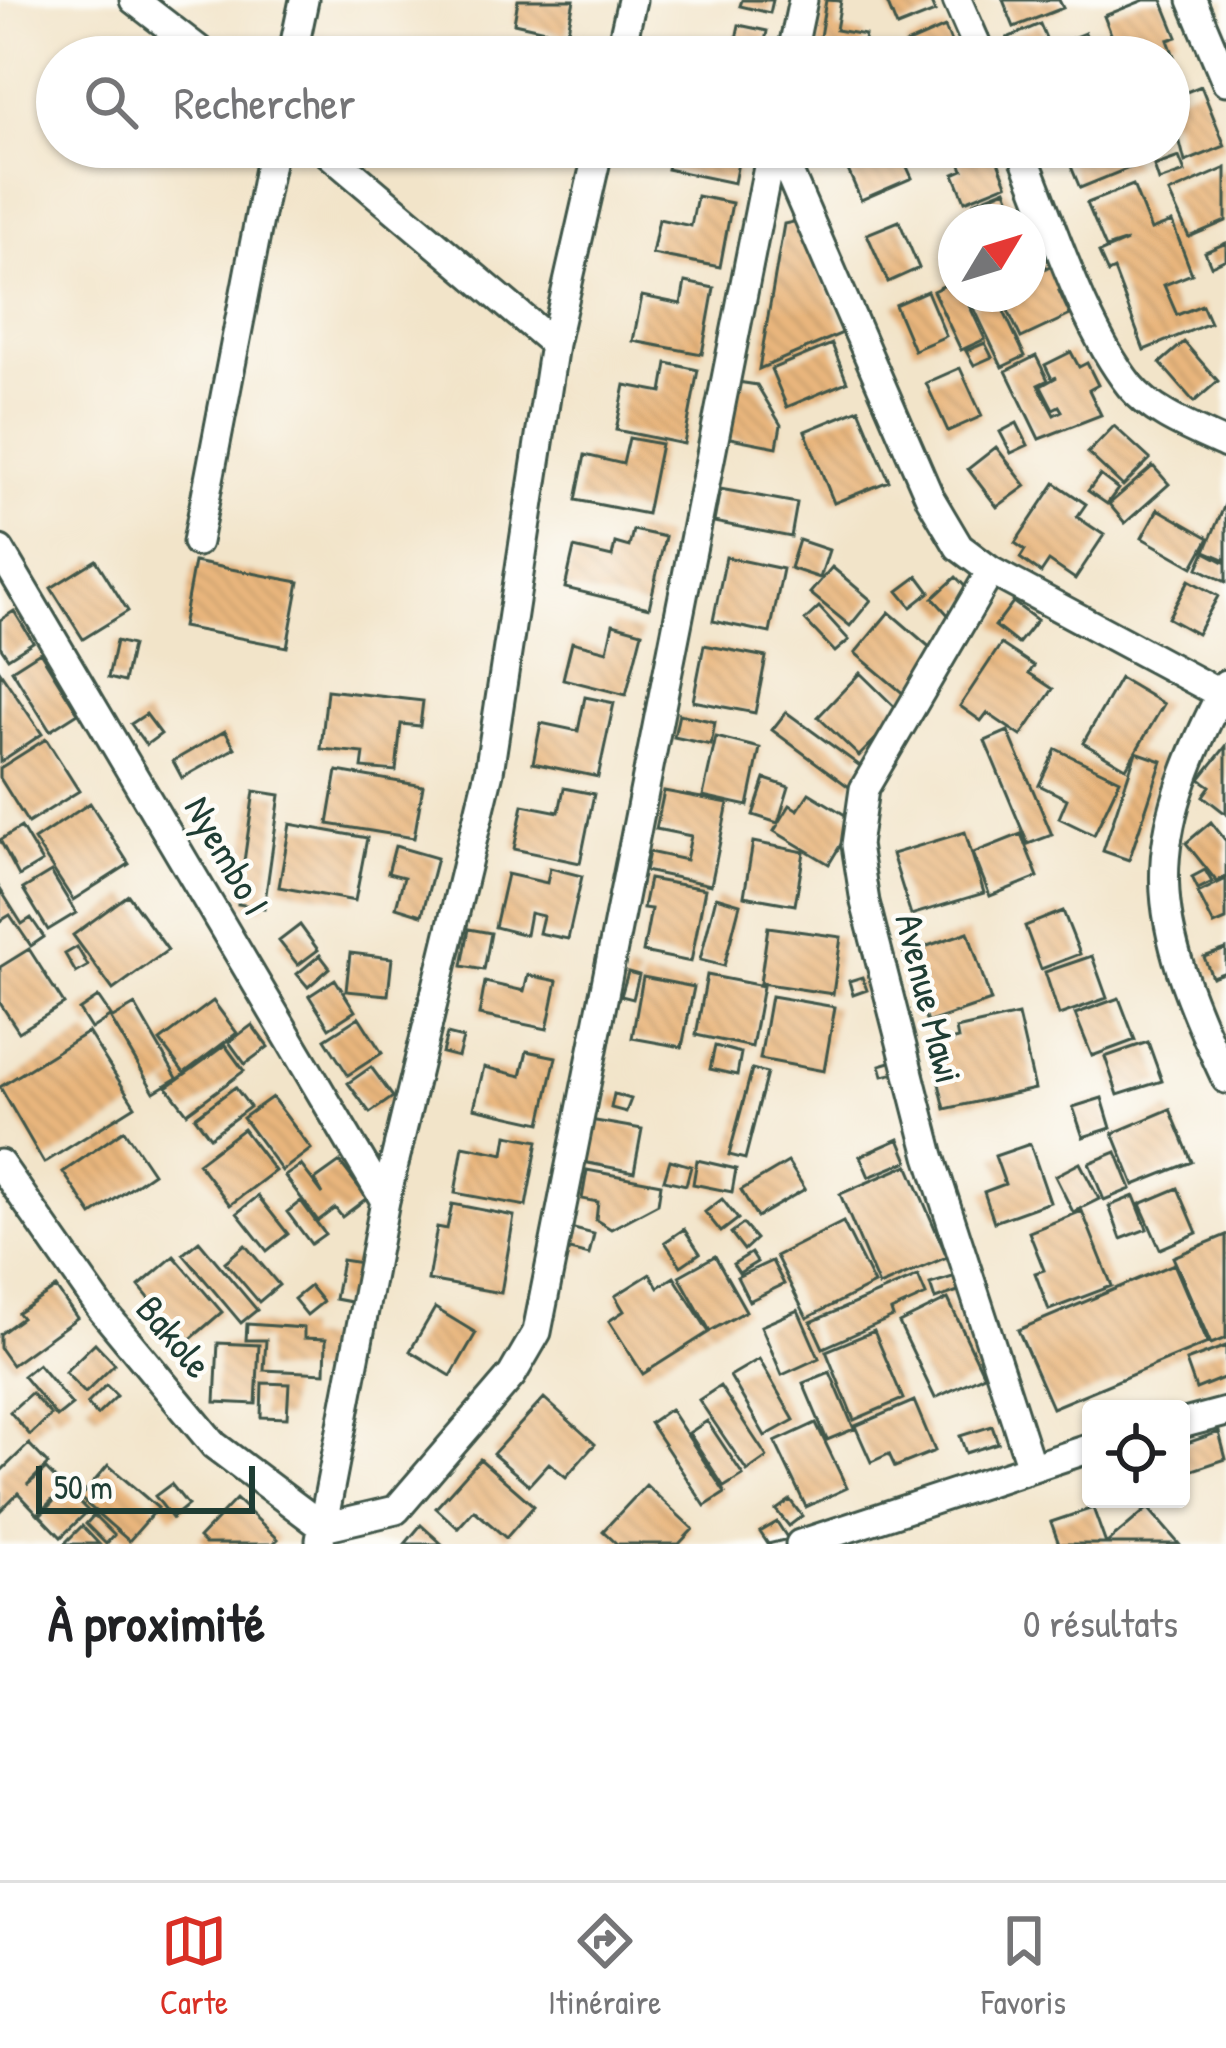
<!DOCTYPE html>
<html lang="fr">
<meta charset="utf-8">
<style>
:root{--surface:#fff;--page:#f6f6f6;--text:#202124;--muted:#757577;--line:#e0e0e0;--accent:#d93025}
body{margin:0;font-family:"Patrick Hand",sans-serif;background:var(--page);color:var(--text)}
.controls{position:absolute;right:36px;bottom:36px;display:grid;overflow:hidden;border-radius:12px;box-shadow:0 3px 9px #0004}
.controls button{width:108px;height:108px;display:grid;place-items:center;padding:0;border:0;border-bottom:3px solid var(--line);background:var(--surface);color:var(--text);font:60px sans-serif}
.compass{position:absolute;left:938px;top:204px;width:108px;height:108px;border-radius:50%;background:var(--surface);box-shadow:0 3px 9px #0004;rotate:52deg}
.scale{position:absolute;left:36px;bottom:30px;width:219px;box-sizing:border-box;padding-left:12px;border:6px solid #1f3d34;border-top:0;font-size:33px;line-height:42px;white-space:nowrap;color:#1f3d34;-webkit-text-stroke:9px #fdfcf7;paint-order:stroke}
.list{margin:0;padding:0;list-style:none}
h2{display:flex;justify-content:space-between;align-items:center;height:156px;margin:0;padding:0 48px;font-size:51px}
h2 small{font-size:39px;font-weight:400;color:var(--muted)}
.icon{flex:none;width:66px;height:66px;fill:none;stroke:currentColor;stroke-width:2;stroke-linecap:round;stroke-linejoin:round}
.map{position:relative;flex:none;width:1226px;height:1544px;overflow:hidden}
.search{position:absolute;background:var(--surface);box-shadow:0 3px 9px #0004;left:36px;right:36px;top:36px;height:132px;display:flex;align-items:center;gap:30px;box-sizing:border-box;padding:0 42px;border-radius:66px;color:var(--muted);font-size:45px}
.sheet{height:336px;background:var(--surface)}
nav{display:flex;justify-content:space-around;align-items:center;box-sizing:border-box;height:168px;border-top:3px solid var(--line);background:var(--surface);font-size:33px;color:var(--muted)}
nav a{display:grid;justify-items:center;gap:6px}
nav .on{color:var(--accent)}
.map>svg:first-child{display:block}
.building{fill:url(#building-back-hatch)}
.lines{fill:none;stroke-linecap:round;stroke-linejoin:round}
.minor-casing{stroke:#3f564a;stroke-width:33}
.minor{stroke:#fff;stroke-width:27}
.labels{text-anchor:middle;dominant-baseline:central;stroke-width:9;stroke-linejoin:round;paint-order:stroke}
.street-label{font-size:39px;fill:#1f3d34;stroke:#fdfcf7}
</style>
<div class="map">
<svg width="1226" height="1544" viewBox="0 0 1226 1544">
<defs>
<pattern id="building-back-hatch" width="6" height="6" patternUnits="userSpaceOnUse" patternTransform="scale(3)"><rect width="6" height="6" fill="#e9b67d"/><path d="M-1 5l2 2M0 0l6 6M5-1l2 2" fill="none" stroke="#c79d6d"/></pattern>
</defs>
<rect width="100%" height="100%" fill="#fdfcf7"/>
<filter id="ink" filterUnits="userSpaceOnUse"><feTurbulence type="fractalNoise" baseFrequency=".00833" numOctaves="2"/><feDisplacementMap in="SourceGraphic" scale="24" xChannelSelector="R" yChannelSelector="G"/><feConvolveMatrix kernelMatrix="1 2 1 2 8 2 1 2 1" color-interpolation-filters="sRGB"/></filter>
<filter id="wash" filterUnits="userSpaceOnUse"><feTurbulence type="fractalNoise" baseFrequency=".004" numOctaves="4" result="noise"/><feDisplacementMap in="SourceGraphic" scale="48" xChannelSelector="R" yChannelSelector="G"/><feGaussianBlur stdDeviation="2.7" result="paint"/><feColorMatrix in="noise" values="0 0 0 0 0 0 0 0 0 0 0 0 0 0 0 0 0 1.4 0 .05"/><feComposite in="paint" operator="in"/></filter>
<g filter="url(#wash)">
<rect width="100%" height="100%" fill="#f2e4c9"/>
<g id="blocks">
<path class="building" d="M518,0H574L567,35L514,23Z
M742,0H773L770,13L740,6Z
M826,0L841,1L836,30L865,35L861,57L818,49Z
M886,0H930L935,12L897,27Z
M1003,0H1059L1063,8L1014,27Z
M1144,0H1162L1177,37L1168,40L1174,56L1120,57L1104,16Z
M1040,24L1054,57H1015L1007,38Z
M739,25L767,31L762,57H691L693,45L733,53Z
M945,27L957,57H912L906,44Z
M1085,33L1097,57H1062L1057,44Z
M1201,86L1225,146L1185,162L1174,119L1169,121V99Z
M672,147H741L734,183L667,169Z
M862,147H898L912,178L861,200L842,156Z
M954,147H992L1007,184L965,201L954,174L963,170Z
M1063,147H1126L1134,166L1080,188Z
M1179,157L1185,172L1159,181L1154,166Z
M1226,168V221L1189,237L1169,193Z
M1133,185L1151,230L1172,222L1192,274L1164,285L1177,315L1202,305L1210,323L1144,350L1114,270L1108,273L1099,253L1127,241L1106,248L1087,203Z
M1006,189L1019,222H982L974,202Z
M697,196L732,203L720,267L652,254L659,219L691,226Z
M798,221L845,332L759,369L784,224Z
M899,221L919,268L888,282L867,234Z
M1226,243V259L1211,266L1205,252Z
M1040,255L1046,268L1056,263L1067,287L1059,291L1070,315L1021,338L1000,294H1028V261Z
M956,280V294H964L985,339L961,350L933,291Z
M685,282L714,288L702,354L633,341L642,296L681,304Z
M927,291L946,336L914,350L895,305Z
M996,295L1025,356L1002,367L973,306Z
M1184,342L1218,381L1194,402L1160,363Z
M985,343L992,357L974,365L966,351Z
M832,344L847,382L787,407L771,369Z
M1071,352L1079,367L1087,363L1098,385L1089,390L1101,415L1039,439L1006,371L1036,356L1048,380L1038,385L1054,415L1062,411L1059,406L1053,409L1041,386L1057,377L1052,379L1045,365Z
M667,363L698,370L684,444L616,430L625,385L662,392Z
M960,368L982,416L948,431L926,383Z
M731,381L757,385L781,425L777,447L720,436Z
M859,409L889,481L834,503L805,431Z
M1017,423L1028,445L1011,453L1000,432Z
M1114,426L1150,459L1123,486L1088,453Z
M629,438L661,444L647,514L576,500L585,455L623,464Z
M996,447L1026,486L997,507L968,469Z
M1153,466L1169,484L1125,523L1109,504Z
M1100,475L1118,489L1107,504L1088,491Z
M1055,483L1086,504L1077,517L1104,535L1075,579L1049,561L1041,573L1020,558L1025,550L1015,543Z
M720,489L797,503L791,537L714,522Z
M1226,502V560L1205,551Z
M1158,509L1209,538L1193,567L1142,538Z
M633,530L665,537L649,608L565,588L574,548L612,557L615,543L629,547Z
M799,540L829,550L820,578L790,568Z
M1205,552L1226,563V582L1198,568Z
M726,557L783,569L770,633L713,621Z
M96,560L128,611L83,639L51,588Z
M194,562L299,582L287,647L182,627Z
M832,567L871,600L850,626L810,593Z
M918,576L930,592L911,607L898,591Z
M956,577L974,596L950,617L933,598Z
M1189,580L1218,596L1197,634L1168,618Z
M1013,602L1037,620L1018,644L995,626Z
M819,607L849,640L835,652L805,620Z
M14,611L33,642L8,658L0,646V620Z
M889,612L940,656L906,696L855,653Z
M613,624L642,632L626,695L563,679L572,642L607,651Z
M116,641L132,645L124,682L108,678Z
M1001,644L1034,666L1029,673L1053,689L1021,736L987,713L981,721L960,706Z
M704,645L766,657L755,713L693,701Z
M40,652L78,713L50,731L12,670Z
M0,672L42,734L0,762Z
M860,673L901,713L859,756L818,717Z
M1120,678L1164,704L1126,768L1083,743Z
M327,690L423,701L420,726L401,724L396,771L362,768L364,753L321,749Z
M585,697L614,703L598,777L533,763L541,723L578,731Z
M786,712L863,768L849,787L772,730Z
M146,714L161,734L146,745L131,724Z
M679,714L715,722L711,745L674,737Z
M225,731L235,748L182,778L173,761Z
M1008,731L1052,835L1028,844L985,741Z
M716,737L760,748L748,806L703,796Z
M46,739L79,791L28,823L0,778V768Z
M1226,746V814L1203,796L1210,786L1200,779Z
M1056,749L1120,780L1094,835L1059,818L1067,799L1039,785Z
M1136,752L1162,761L1129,860L1103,851Z
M337,771L423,786L414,838L328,824Z
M765,779L789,787L778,823L753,815Z
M564,788L594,794L580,863L514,849L523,805L559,812Z
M254,791L280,795L264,908L238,904Z
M664,791L728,803L711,885L645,871L649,852L686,860L691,836L656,829Z
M809,793L855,821L829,864L774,831L790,805L798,810Z
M90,803L129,864L73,900L34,840Z
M1211,822L1226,841V875L1217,882L1186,843Z
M290,824L367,838L355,901L279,887Z
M21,827L42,862L19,876L0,840Z
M965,832L984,893L911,915L892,854Z
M1021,834L1038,877L990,896L973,853Z
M753,842L804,852L795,905L744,896Z
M395,846L437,858L422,915L396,907L404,877L388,873Z
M550,868L582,876L568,939L539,933L543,916L530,913L526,935L495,927L507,874L547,883Z
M1205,870L1212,882L1198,889L1192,877Z
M51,872L76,913L48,930L23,889Z
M649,879L705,889L691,962L643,952L651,909L643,908Z
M1226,879V920L1214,925L1198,893Z
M0,889L22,924L31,918L44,937L31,946L10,915L0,921Z
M128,895L168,950L113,990L73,935Z
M716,897L740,904L724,966L700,960Z
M1063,911L1080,954L1041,969L1025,926Z
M300,925L318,950L298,965L279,941Z
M768,927L841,937L833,994L760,983Z
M469,929L491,933L484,970L462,966Z
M968,932L991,1001L927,1023L904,954Z
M77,947L88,966L76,973L65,954Z
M29,949L64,1004L19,1032L0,1003V967Z
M1226,949V972L1212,977L1204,957Z
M350,953L392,958L388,995L346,991Z
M320,955L330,968L308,987L297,974Z
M1092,956L1107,998L1059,1015L1045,972Z
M628,972L639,975L633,999L621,996Z
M528,975L557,981L547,1029L479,1015L485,982L524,991Z
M707,975L763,986L752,1047L696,1035Z
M643,977L694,987L682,1047L632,1038Z
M862,977L867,990L853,995L849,981Z
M335,979L355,1011L329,1028L309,996Z
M771,996L835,1007L824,1071L760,1059Z
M98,997L111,1016L91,1029L79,1010Z
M1119,998L1135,1040L1092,1056L1075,1014Z
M213,1001L237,1033L184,1073L160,1041Z
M135,1005L177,1078L154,1092L111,1019Z
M1018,1015L1035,1089L945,1109L930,1045L958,1039L956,1029Z
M359,1017L382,1053L348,1075L325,1039Z
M252,1025L268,1047L245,1064L229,1042Z
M88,1032L135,1106L44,1163L0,1087Z
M447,1034L463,1038L458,1057L442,1053Z
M1148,1042L1162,1081L1118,1095L1105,1057Z
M225,1045L244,1071L187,1113L167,1087Z
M715,1046L741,1053L737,1075L710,1069Z
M527,1051L556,1057L541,1123L474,1108L484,1067L521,1076Z
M897,1060L900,1072L883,1076L880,1065Z
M371,1067L393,1097L370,1113L348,1083Z
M752,1069L767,1073L745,1159L729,1155Z
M235,1087L250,1107L210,1137L195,1117Z
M614,1094L631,1099L626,1112L611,1108Z
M272,1097L311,1149L282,1171L243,1118Z
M1102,1098L1111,1128L1083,1137L1073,1107Z
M1170,1109L1192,1162L1134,1185L1113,1133Z
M590,1120L642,1129L634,1172L583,1162Z
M243,1129L275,1171L230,1205L198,1163Z
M124,1130L153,1173L92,1215L63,1172Z
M507,1135L538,1141L526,1206L455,1193L463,1146L504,1154Z
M899,1139L908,1161L869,1177L860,1156Z
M1030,1144L1050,1202L994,1222L984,1192L1005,1184L995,1156Z
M1116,1152L1131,1189L1104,1200L1089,1163Z
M670,1160L691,1166L686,1185L664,1180Z
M697,1160L736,1169L732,1192L693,1184Z
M340,1162L367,1198L342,1217L335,1208L318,1221L285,1176L301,1165L323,1194L315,1180Z
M788,1162L805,1189L757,1217L741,1190Z
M1080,1163L1099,1199L1073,1212L1055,1176Z
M908,1165L947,1257L879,1286L840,1194Z
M587,1170L661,1184L658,1204L611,1229L596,1220L598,1202L582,1199Z
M1178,1188L1197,1233L1160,1249L1140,1204Z
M258,1196L288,1234L267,1251L237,1213Z
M1134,1196L1147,1229L1121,1239L1109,1206Z
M722,1199L738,1219L721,1232L705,1212Z
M301,1201L325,1234L311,1244L287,1212Z
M452,1204L514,1216L501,1293L428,1280L437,1227L447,1229Z
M1082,1211L1112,1286L1049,1310L1035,1273L1044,1270L1029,1232Z
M843,1222L874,1284L807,1318L776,1256Z
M743,1224L756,1239L744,1250L731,1233Z
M562,1226L594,1234L589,1255L557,1247Z
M684,1229L700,1253L681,1266L665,1242Z
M1226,1235V1338L1211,1344L1173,1257Z
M199,1241L257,1310L241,1323L183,1254Z
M245,1245L279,1285L259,1302L225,1262Z
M751,1253L757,1262L739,1273L733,1264Z
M174,1256L222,1312L186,1343L139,1286Z
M715,1256L746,1311L710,1331L679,1276Z
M342,1260L368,1264L361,1304L335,1299Z
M772,1261L784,1284L749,1301L737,1277Z
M1174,1264L1208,1343L1052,1408L1018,1330Z
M650,1274L658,1287L674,1277L709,1332L643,1374L609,1321L624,1311L615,1296Z
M959,1275L964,1289L935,1299L930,1284Z
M918,1276L926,1295L891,1311L893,1317L823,1348L811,1322Z
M310,1286L323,1302L307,1315L294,1299Z
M56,1288L77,1318L12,1365L0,1348V1334L22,1318L18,1313Z
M948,1299L984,1375L935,1398L899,1323Z
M435,1308L476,1333L451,1376L410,1351Z
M798,1310L819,1358L782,1375L761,1326Z
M247,1324L304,1328V1338L326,1339L325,1373L264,1370L266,1340H246Z
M874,1331L903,1399L854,1420L826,1351Z
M95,1343L115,1364L85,1393L65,1372Z
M218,1343L259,1345L256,1404L215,1402Z
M1226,1346V1377L1196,1389L1186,1361Z
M759,1359L794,1420L765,1436L730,1376Z
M38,1364L72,1405L57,1417L23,1376Z
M830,1372L854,1429L827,1440L803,1383Z
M262,1383L289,1384L287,1418L261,1417Z
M106,1385L117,1396L97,1415L87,1404Z
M720,1386L767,1457L747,1471L699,1400Z
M31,1393L51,1415L30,1435L10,1412Z
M544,1398L595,1444L566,1477L549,1463L529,1485L493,1454Z
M914,1401L935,1451L895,1467L889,1454L871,1462L855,1426Z
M670,1409L725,1493L705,1506L650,1423Z
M707,1421L743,1475L724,1487L689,1433Z
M816,1423L847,1488L806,1507L775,1442Z
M992,1426L998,1443L966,1453L960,1436Z
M1219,1432L1226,1459L1181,1474V1445Z
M29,1444L48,1464L27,1485L46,1469L64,1488L38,1514L18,1493L0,1511V1472Z
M480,1459L534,1506L506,1538L474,1510L458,1528L436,1508Z
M108,1465L158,1508L129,1541L80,1498Z
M171,1484L188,1505L172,1518L155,1496Z
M646,1485L693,1529L679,1544H617L603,1531Z
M66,1489L88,1511L61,1537L40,1515Z
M236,1499L278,1539L273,1544H205L199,1538Z
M790,1500L802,1516L789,1526L776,1510Z
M1093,1508L1106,1544H1059L1051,1522Z
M1148,1508L1179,1544H1106L1115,1536Z
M94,1515L114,1535L106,1544L86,1524Z
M777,1522L788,1539L768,1544L760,1532Z
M421,1525L442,1544H405Z
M82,1526L99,1544H64Z"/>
</g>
</g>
<g filter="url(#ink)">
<use href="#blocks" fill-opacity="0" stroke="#3f564a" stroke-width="3"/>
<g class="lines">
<defs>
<path id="minor" d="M134,0L208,57
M957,0L982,57
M1192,0L1226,81
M292,57L304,0
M619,57L632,0
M791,57L803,0
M321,147L554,344
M778,147L930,498L959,547L991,571L1226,697
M1020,147C1051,220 1081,324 1130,386C1153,414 1194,429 1226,444
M197,542L273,147
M0,550L385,1201
M991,571L864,789L856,845L865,902L930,1156L1030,1464
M1226,684C1140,849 1148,913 1226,1079
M0,1164L102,1310L214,1445L323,1527L396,1510L512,1375L537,1332L772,147
M1181,1424L1226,1412
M320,1540L385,1201L489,772L554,344L599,147
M800,1544L1091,1448"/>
</defs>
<use href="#minor" class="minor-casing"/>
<use href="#minor" class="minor"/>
</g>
</g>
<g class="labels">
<g class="street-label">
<text transform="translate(228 855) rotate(60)">Nyembo I</text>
<text transform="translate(930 998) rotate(76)">Avenue Mawi</text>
<text transform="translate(175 1336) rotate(50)">Bakole</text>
</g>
</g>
</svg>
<div class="controls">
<button><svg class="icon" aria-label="locate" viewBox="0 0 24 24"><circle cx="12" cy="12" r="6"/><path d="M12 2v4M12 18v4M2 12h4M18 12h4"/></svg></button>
</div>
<svg class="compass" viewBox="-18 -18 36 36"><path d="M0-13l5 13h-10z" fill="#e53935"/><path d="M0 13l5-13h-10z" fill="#757577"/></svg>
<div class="scale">50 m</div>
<div class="search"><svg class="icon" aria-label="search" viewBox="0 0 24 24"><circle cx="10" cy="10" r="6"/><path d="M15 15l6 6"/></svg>Rechercher</div>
</div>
<section class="sheet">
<h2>À proximité<small>0 résultats</small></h2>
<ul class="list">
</ul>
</section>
<nav>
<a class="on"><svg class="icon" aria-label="map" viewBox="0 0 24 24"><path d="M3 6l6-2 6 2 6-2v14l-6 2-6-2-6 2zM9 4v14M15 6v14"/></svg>Carte</a>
<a><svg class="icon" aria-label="directions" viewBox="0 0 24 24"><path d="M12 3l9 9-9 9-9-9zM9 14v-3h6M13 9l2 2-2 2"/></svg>Itinéraire</a>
<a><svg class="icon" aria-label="saved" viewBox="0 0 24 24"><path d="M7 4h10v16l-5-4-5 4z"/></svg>Favoris</a>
</nav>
